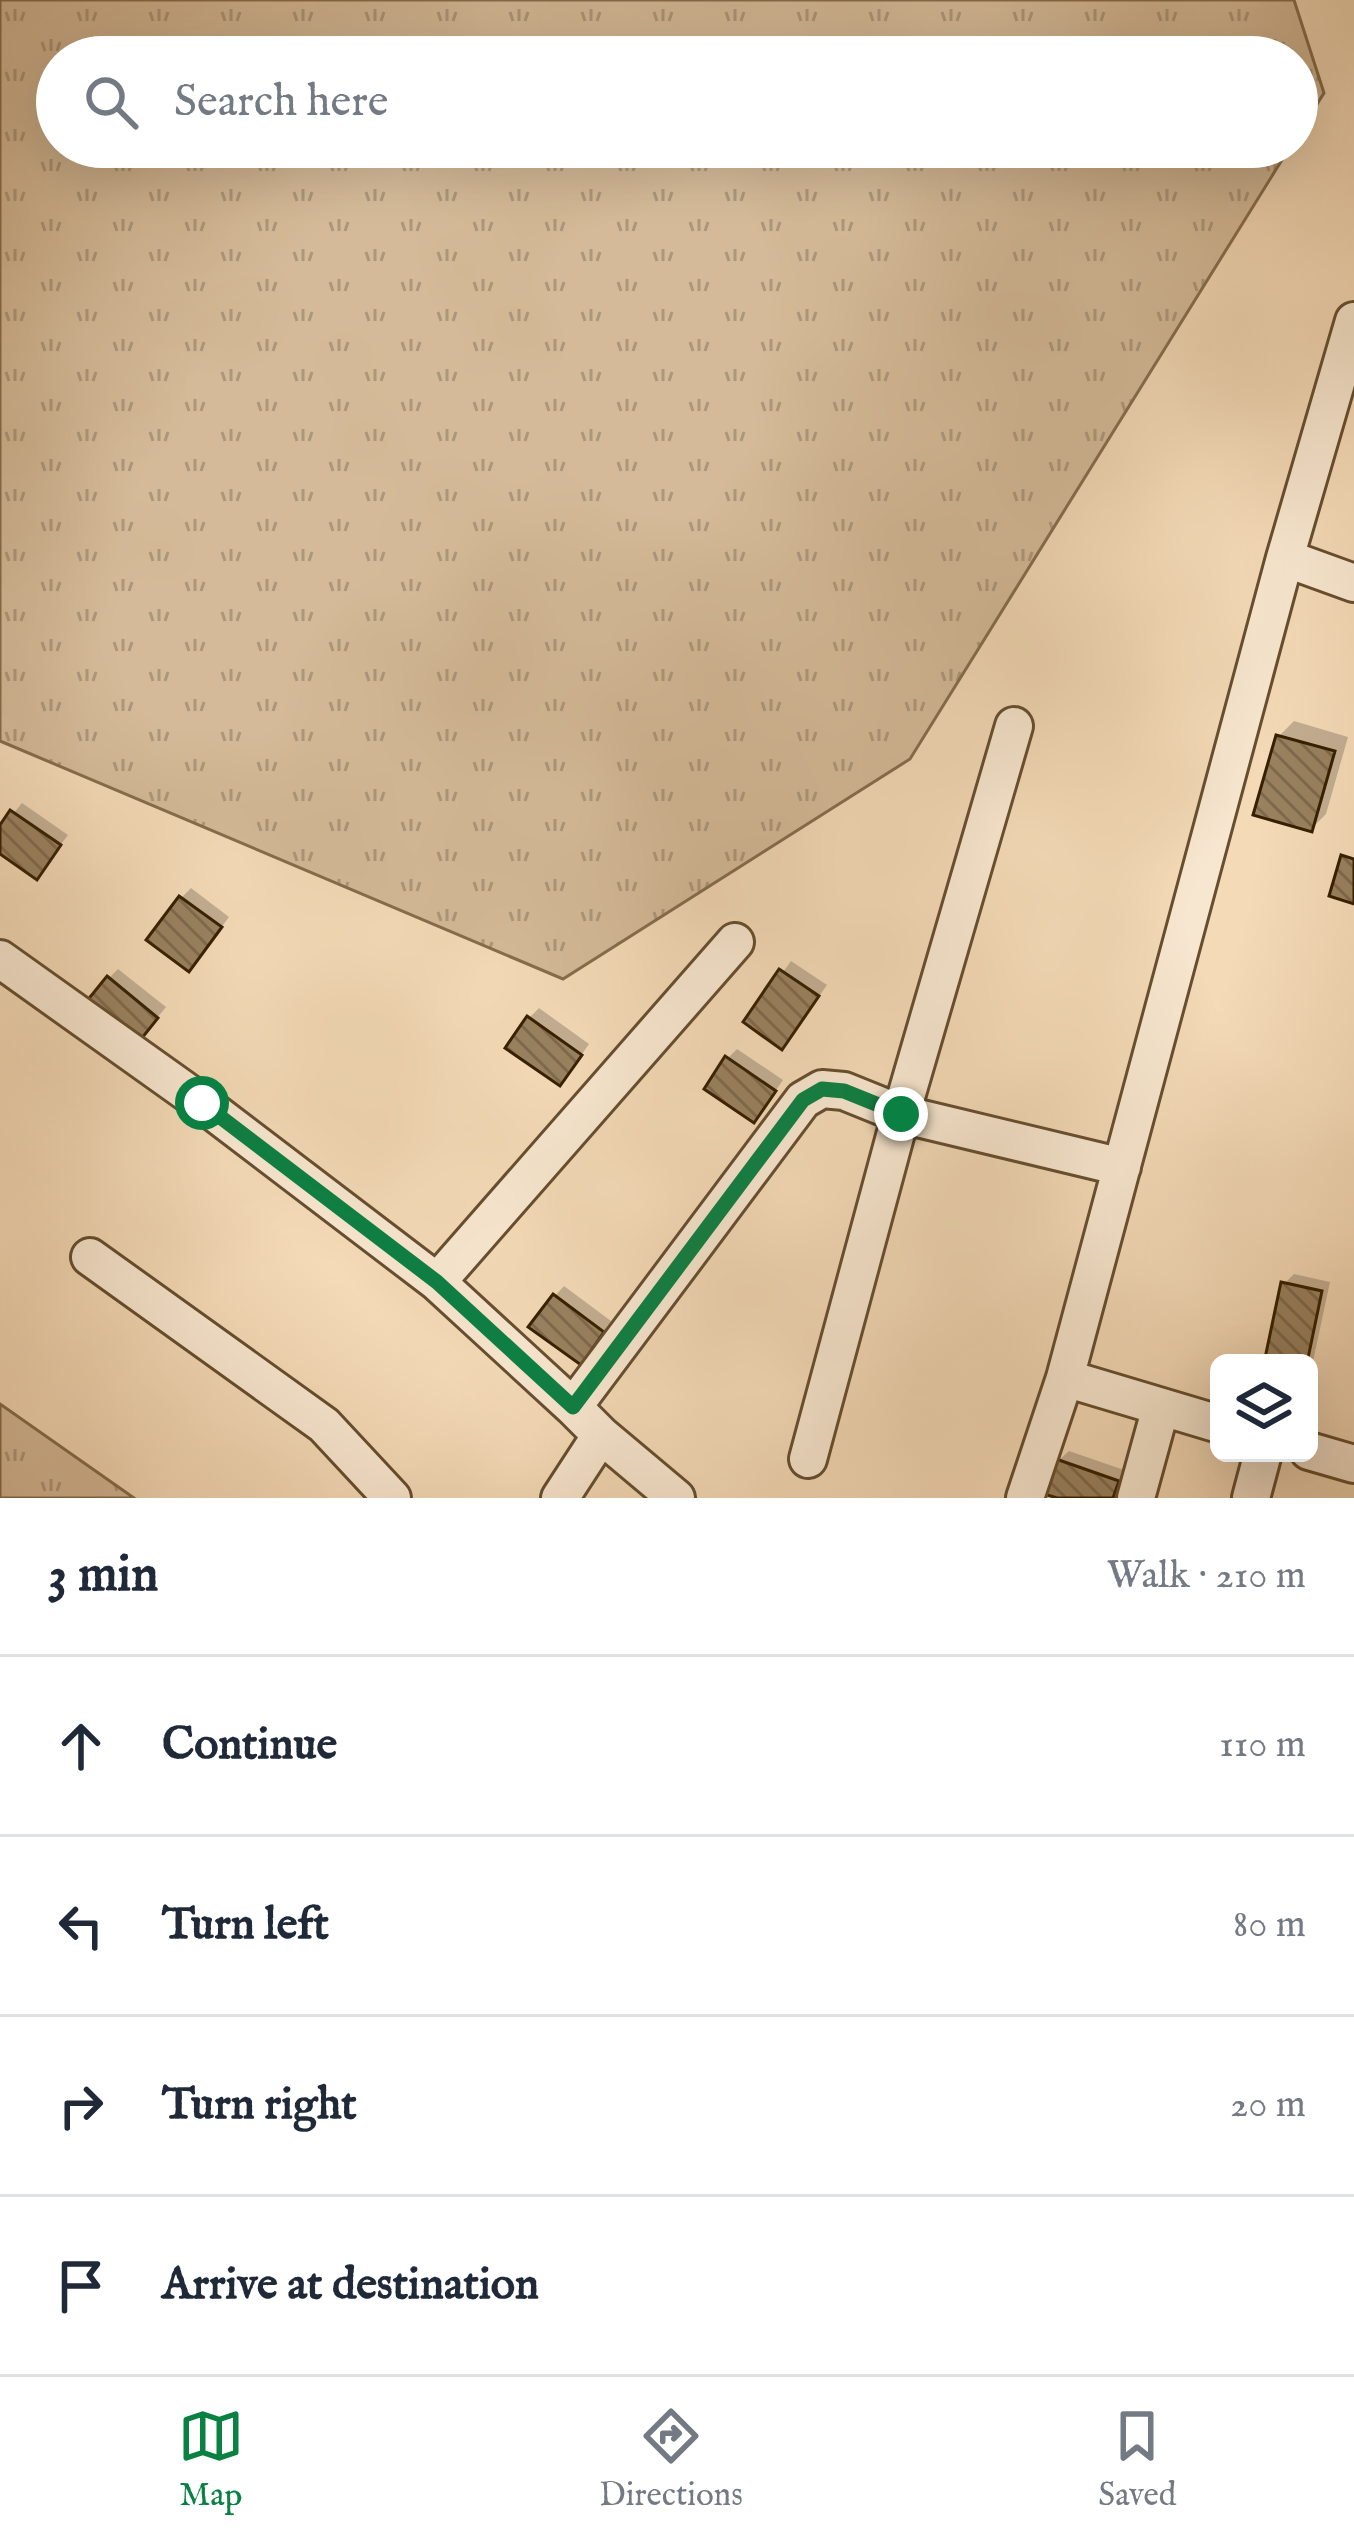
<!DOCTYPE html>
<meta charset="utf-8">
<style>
:root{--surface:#fff;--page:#f2f2f3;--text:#1f2937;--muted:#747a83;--line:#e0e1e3;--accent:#0b8043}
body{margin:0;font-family:"IM FELL English",serif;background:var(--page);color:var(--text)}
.controls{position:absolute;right:36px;bottom:36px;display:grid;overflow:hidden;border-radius:18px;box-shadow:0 12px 48px #0002}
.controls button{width:108px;height:108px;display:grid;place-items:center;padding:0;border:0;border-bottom:3px solid var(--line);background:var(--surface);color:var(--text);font:60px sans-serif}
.stop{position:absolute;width:36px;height:36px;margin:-27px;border:9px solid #0b8043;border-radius:50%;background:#fff}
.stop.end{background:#0b8043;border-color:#fff;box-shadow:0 3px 12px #0008}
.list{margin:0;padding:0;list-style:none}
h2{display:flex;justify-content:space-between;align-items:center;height:156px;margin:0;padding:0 48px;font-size:51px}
h2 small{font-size:39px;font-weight:400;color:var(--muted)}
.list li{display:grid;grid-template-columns:78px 1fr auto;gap:36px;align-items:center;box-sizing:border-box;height:180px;padding:0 48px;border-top:3px solid var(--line)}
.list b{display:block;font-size:45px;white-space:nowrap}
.list em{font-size:39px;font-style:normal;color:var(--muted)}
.icon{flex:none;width:66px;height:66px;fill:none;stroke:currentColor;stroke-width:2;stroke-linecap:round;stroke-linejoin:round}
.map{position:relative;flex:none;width:1354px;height:1498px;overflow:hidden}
.search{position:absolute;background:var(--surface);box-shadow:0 12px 48px #0002;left:36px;right:36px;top:36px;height:132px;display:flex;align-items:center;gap:30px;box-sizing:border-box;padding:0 42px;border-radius:66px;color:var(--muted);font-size:45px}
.sheet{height:876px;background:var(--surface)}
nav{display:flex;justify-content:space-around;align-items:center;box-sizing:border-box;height:168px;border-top:3px solid var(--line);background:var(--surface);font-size:33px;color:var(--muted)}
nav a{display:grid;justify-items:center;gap:6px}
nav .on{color:var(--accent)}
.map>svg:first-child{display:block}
.grass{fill:url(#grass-tufts);stroke:#856d4c;stroke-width:3}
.shadow{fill:#0003}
.building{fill:url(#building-back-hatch);stroke:#362000;stroke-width:3}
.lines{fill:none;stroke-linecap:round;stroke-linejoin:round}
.street-casing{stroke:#664e2e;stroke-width:42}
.street{stroke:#f8e7d0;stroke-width:36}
.route{stroke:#0b8043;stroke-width:15}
</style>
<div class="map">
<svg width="1354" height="1498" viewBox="0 0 1354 1498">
<defs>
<pattern id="grass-tufts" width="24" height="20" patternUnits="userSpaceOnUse" patternTransform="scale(3)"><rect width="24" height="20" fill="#d4ba98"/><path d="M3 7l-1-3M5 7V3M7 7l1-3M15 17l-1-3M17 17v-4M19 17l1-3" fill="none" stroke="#ad977a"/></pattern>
<pattern id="building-back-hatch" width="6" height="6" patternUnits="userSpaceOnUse" patternTransform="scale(3)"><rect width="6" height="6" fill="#99815f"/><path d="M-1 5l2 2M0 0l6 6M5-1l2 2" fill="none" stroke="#7e694c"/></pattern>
</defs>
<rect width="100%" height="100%" fill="#f4dab7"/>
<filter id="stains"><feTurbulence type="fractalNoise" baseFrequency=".00167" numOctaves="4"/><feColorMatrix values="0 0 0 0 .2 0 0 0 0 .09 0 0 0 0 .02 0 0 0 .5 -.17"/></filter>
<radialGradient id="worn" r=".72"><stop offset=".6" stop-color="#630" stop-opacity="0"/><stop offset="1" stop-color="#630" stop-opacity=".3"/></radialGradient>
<path class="grass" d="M0,0H1294L1324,93L1297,136V57H57V147H1290L910,759L563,979L0,741Z
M0,1404L134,1498H0Z"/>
<path class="shadow" d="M1294,721L1348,737L1326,814L1311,829L1279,736Z
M22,803L68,835L37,876L0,850V830Z
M191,888L229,917L198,959L181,898Z
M791,961L827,985L791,1036L747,1022Z
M118,969L166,1007L143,1035L109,978Z
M539,1008L589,1044L569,1073L529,1018Z
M737,1049L783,1080L763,1109L728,1058Z
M1294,1274L1330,1282L1312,1366L1309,1369V1363H1267L1284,1284Z
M564,1286L611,1321L590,1352L555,1296Z
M1069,1451L1127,1471L1117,1498H1065L1048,1492L1059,1460Z"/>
<path class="building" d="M1276,735L1335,751L1312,832L1253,815Z
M10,810L61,845L37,880L0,854V825Z
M1341,855L1354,859V904L1329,896Z
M179,896L222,927L189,972L146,940Z
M779,969L819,996L782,1050L743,1022Z
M107,976L158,1018L134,1048L82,1007Z
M527,1016L582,1055L560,1086L505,1048Z
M725,1056L776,1091L754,1123L704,1089Z
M1281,1282L1322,1291L1307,1363H1264Z
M553,1294L604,1332L581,1365L528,1327Z
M1056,1459L1119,1481L1113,1498H1057L1044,1494Z"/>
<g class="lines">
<defs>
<path id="street" d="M1285,558L1354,583
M0,959L202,1103L437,1282
M90,1257L324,1425L392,1498
M1065,1378L1219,1424
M573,1407L437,1282L735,942
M1309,1451L1354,1464
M808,1459L901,1114L1122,1167
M560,1498L601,1435
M676,1498L601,1435L573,1407L803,1100L822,1089L844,1091L901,1114L1014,726
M1025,1498L1065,1378L1285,558L1354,321
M1136,1498L1161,1407
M1251,1498L1263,1453"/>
</defs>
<use href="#street" class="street-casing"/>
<use href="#street" class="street"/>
</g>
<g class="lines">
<path class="route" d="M202,1103L437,1282L573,1407L803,1100L822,1089L844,1091L901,1114"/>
</g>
<rect width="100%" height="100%" filter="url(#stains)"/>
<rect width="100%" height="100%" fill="url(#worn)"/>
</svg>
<div class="controls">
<button><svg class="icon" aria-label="layers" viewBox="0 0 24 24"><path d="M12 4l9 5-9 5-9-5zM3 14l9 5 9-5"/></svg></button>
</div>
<div class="stop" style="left:202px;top:1103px"></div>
<div class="stop end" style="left:901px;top:1114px"></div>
<div class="search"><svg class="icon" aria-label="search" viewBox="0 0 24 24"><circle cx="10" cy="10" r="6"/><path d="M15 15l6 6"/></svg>Search here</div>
</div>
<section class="sheet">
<h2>3 min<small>Walk · 210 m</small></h2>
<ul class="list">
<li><svg class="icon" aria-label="ahead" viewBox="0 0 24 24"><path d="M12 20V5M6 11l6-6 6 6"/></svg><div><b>Continue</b></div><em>110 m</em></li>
<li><svg class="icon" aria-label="left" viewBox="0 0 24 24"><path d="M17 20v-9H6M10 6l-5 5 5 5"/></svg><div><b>Turn left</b></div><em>80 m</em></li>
<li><svg class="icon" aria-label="right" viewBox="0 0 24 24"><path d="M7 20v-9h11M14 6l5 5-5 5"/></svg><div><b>Turn right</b></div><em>20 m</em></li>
<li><svg class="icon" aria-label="arrive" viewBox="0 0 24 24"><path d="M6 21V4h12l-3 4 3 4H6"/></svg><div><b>Arrive at destination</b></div></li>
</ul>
</section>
<nav>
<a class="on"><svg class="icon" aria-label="map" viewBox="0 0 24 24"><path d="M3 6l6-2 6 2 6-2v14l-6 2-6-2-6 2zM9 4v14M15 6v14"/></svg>Map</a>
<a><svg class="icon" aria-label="directions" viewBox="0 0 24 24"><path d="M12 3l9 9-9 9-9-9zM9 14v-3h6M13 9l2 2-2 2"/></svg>Directions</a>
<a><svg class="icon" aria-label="saved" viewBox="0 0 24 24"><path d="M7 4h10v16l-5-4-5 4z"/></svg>Saved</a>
</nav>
